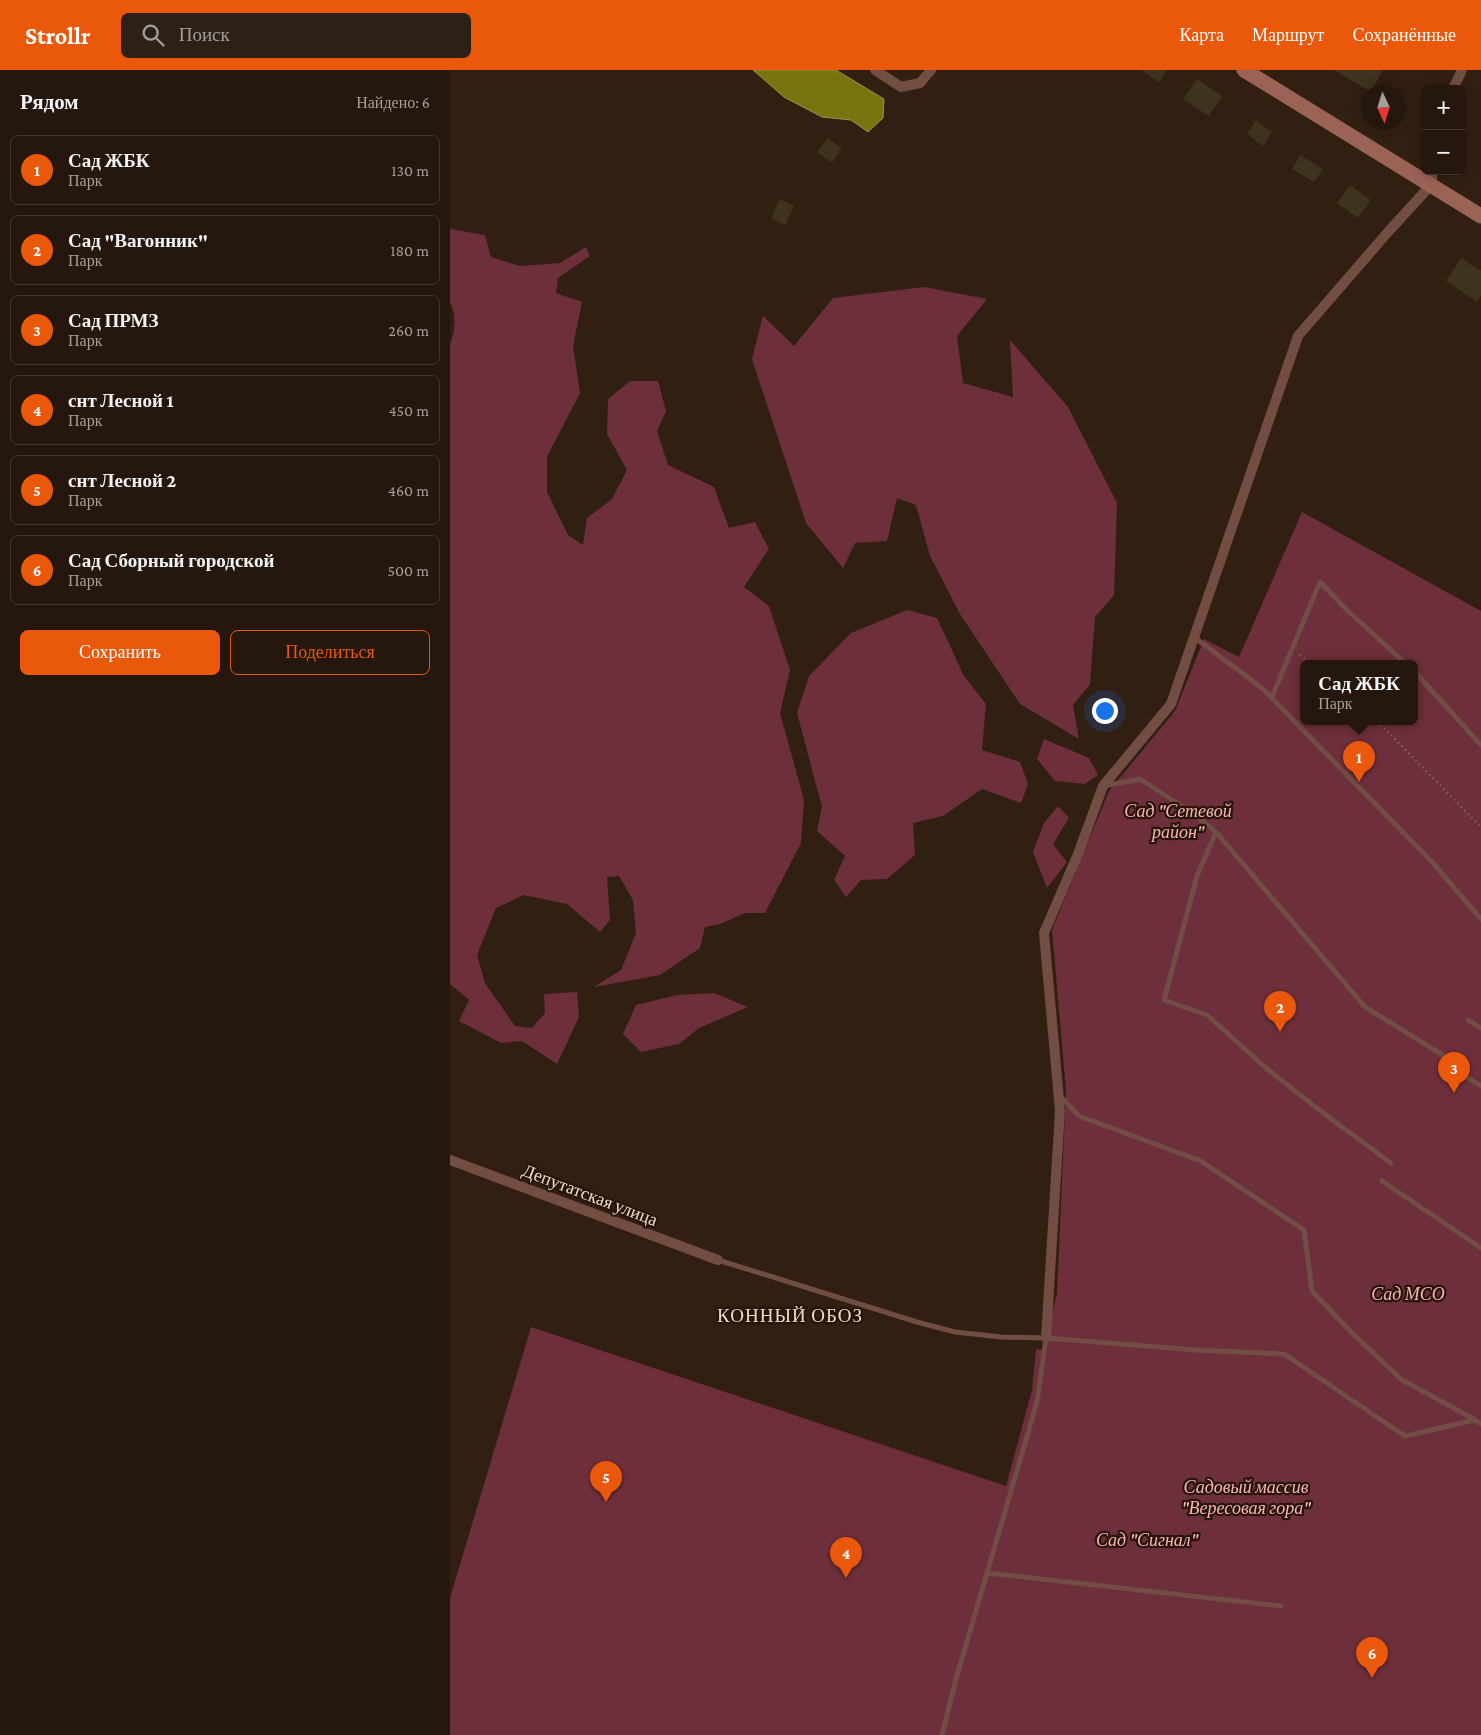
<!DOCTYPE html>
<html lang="ru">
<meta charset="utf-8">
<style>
:root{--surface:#25170d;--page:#2d2016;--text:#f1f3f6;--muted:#a39f9d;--line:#42362e;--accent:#ea580c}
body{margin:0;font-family:"Crimson Pro",serif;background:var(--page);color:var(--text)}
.controls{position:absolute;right:15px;top:15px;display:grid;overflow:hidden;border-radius:8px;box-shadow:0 2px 12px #0003}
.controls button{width:45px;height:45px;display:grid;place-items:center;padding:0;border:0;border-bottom:1px solid var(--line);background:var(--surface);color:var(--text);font:25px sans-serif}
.compass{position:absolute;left:911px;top:15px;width:45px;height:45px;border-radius:50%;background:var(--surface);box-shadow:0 2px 12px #0003;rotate:176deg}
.you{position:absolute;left:654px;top:640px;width:18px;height:18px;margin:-12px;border:4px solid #fff;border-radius:50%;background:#1a73e8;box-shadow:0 0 0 8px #1a73e833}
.badge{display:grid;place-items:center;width:32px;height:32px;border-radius:50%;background:var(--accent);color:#fff;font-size:16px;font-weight:700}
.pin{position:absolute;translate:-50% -41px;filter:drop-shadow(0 1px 2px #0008)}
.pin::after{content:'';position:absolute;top:26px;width:18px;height:15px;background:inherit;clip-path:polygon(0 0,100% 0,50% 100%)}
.popup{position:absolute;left:850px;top:590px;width:118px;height:65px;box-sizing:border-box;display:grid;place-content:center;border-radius:8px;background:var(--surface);filter:drop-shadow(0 1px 4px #0005);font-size:16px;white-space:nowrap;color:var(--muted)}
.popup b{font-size:19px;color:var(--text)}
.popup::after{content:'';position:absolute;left:50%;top:100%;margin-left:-10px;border:10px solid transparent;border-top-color:var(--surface)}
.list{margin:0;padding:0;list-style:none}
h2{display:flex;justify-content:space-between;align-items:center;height:65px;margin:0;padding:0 20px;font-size:21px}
h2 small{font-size:16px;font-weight:400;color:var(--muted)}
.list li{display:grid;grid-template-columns:32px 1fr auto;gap:15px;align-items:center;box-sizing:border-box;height:70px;margin:0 10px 10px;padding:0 10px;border:1px solid var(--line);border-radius:8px}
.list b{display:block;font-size:19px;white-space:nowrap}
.list p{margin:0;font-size:16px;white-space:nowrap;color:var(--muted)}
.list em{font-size:16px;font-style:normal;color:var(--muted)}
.actions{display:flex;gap:10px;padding:15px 20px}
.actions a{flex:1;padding:11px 0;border:1px solid var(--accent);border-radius:8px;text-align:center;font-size:18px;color:var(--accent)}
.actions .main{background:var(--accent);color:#fff}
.icon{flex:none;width:28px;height:28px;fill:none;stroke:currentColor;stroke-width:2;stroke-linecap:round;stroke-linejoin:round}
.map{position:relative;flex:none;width:1031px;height:1665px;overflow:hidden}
header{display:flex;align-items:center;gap:30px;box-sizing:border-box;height:70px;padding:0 25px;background:var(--accent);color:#fff}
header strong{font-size:24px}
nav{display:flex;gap:28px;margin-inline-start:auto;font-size:18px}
.search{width:350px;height:45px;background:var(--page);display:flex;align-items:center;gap:12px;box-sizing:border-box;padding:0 18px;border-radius:8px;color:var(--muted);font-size:19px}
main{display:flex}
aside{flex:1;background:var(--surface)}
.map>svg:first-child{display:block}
.green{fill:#6d2f3b;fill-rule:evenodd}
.water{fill:#77750f;stroke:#99944a}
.building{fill:#3e331e}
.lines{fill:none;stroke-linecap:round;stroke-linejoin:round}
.path{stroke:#86776b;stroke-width:2.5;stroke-dasharray:1 4;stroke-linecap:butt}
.lane{stroke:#714d44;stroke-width:5}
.street{stroke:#714d44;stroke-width:10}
.secondary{stroke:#9b6355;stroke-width:15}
.labels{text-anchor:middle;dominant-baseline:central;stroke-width:4.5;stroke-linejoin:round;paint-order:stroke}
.park-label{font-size:18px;font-style:italic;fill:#fab1bb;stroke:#271607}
.street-label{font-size:18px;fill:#e9ddd3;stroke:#271607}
.neighbourhood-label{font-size:19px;letter-spacing:1px;fill:#e9ddd3;stroke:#271607}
</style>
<header>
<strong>Strollr</strong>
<div class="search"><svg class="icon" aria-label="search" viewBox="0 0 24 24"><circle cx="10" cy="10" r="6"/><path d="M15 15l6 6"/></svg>Поиск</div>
<nav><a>Карта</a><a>Маршрут</a><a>Сохранённые</a></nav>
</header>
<main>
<aside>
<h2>Рядом<small>Найдено: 6</small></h2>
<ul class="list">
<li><span class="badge">1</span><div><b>Сад ЖБК</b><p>Парк</p></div><em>130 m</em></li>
<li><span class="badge">2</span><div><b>Сад &quot;Вагонник&quot;</b><p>Парк</p></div><em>180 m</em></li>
<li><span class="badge">3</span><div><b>Сад ПРМЗ</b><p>Парк</p></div><em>260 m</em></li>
<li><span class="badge">4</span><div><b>снт Лесной 1</b><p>Парк</p></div><em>450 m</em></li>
<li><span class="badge">5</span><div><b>снт Лесной 2</b><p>Парк</p></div><em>460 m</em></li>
<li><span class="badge">6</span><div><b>Сад Сборный городской</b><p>Парк</p></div><em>500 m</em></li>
</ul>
<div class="actions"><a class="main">Сохранить</a><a>Поделиться</a></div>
</aside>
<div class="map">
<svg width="1031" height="1665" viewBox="0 0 1031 1665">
<rect width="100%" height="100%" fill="#311f11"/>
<path class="green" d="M0,159L35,165L41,187L70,196L110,193L136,177L140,186L108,208L106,223L132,232L123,276L130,323L97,387V422L118,465L133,475L137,448L162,429L177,400L157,364L158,329L180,311H208L216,341L207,361L218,395L264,417L279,458L305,452L319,479L294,517L319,536L340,600L330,643L354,730L351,773L315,843H295L270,854L255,857L250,878L210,905L144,917L171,900L186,863L183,830L169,806L157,807L160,850L150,862L117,834L74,825L46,838L27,885L35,913L65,956L82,958L95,943L94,924L127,922L129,947L107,994L72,971L51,973L9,951L19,930L0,914V274C5,263 7,243 0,233Z
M474,217L537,229L507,266L513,313L563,327L560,270L618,337L667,433L664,525L645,547L640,614L623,635L629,669L570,634L510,544L480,486L466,435L447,428L437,471L405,473L393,498L356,453L302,289L313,246L344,276L383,228Z
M852,442L1031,541V1665H0V1528L81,1257L556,1416L582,1320L586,1279L592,1280L607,1224L616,1020L602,860L659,721L725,641L754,569L789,587ZM854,593H964V651H854Z
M457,540L487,548L514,606L536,634L532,680L570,692L578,714L571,733L532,719L493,746L463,753L465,785L437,809L411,810L396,827L384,810L395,786L367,761L372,737L347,643L359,606L401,563Z
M594,669L639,688L648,705L635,714L605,711L587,689Z
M608,736L619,748L603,774L617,792L597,818L583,782L594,753Z
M264,923L298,937L249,958L229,974L191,982L173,964L186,935L227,925Z"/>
<path class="water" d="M303,0H386L434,29L433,48L418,62L401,50L372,47L334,27Z"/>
<path class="building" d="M691,0H717L709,12Z
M884,0H933L921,22Z
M747,9L772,26L759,46L733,29Z
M806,50L822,62L813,76L797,64Z
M378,68L392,79L382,93L367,82Z
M850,85L873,99L864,112L842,99Z
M900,115L921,130L908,148L887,133Z
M330,129L344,136L335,155L321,148Z
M1011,188L1031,201V225L1027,232L996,211Z"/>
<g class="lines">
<path class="path" d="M850,585L860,593
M927,651L1031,757"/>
<path class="lane" d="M744,567L812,618L983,793L1031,849
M964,601L1031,675
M822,627L870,512L898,541L955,593
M654,716L690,709L744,744L766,762L915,937L996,987
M766,762L747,806L714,930L757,945L816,998L877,1046L941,1093
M1018,950L1031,958
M993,992L1031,1016
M610,1026L629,1046L751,1091L854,1160L862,1221L902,1263L952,1310L1024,1349
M932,1111L1031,1178
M268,1190L467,1252L505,1262L551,1267L596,1268L746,1280L834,1284L955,1366L1025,1350L1031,1354
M537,1503L831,1536
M492,1665L506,1609L587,1332L596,1268"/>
<path class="street" d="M425,0L451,17L470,13L481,0
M1003,19L1012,0
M0,1090L268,1190
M596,1268L610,1041L594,863L628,784L653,716L721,634L848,266L938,162L981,115L983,101"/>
<path class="secondary" d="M794,0L1031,146"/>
</g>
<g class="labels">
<g class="park-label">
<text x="728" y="741">Сад "Сетевой<tspan x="728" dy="21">район"</tspan></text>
<text x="958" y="1224">Сад МСО</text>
<text x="796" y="1417">Садовый массив<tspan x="796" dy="21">"Вересовая гора"</tspan></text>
<text x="697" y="1470">Сад "Сигнал"</text>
</g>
<g class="street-label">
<text transform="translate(140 1125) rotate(21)">Депутатская улица</text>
</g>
<g class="neighbourhood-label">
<text x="340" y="1245">КОННЫЙ ОБОЗ</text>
</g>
</g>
</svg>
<div class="controls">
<button>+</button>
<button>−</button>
</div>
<svg class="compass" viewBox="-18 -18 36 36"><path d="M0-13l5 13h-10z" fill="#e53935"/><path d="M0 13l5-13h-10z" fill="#a39f9d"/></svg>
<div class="you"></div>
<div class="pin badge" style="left:909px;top:712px">1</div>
<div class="popup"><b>Сад ЖБК</b>Парк</div>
<div class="pin badge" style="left:830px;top:962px">2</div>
<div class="pin badge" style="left:1004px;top:1023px">3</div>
<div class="pin badge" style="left:396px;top:1508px">4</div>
<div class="pin badge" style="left:156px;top:1432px">5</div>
<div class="pin badge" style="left:922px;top:1608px">6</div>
</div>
</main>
